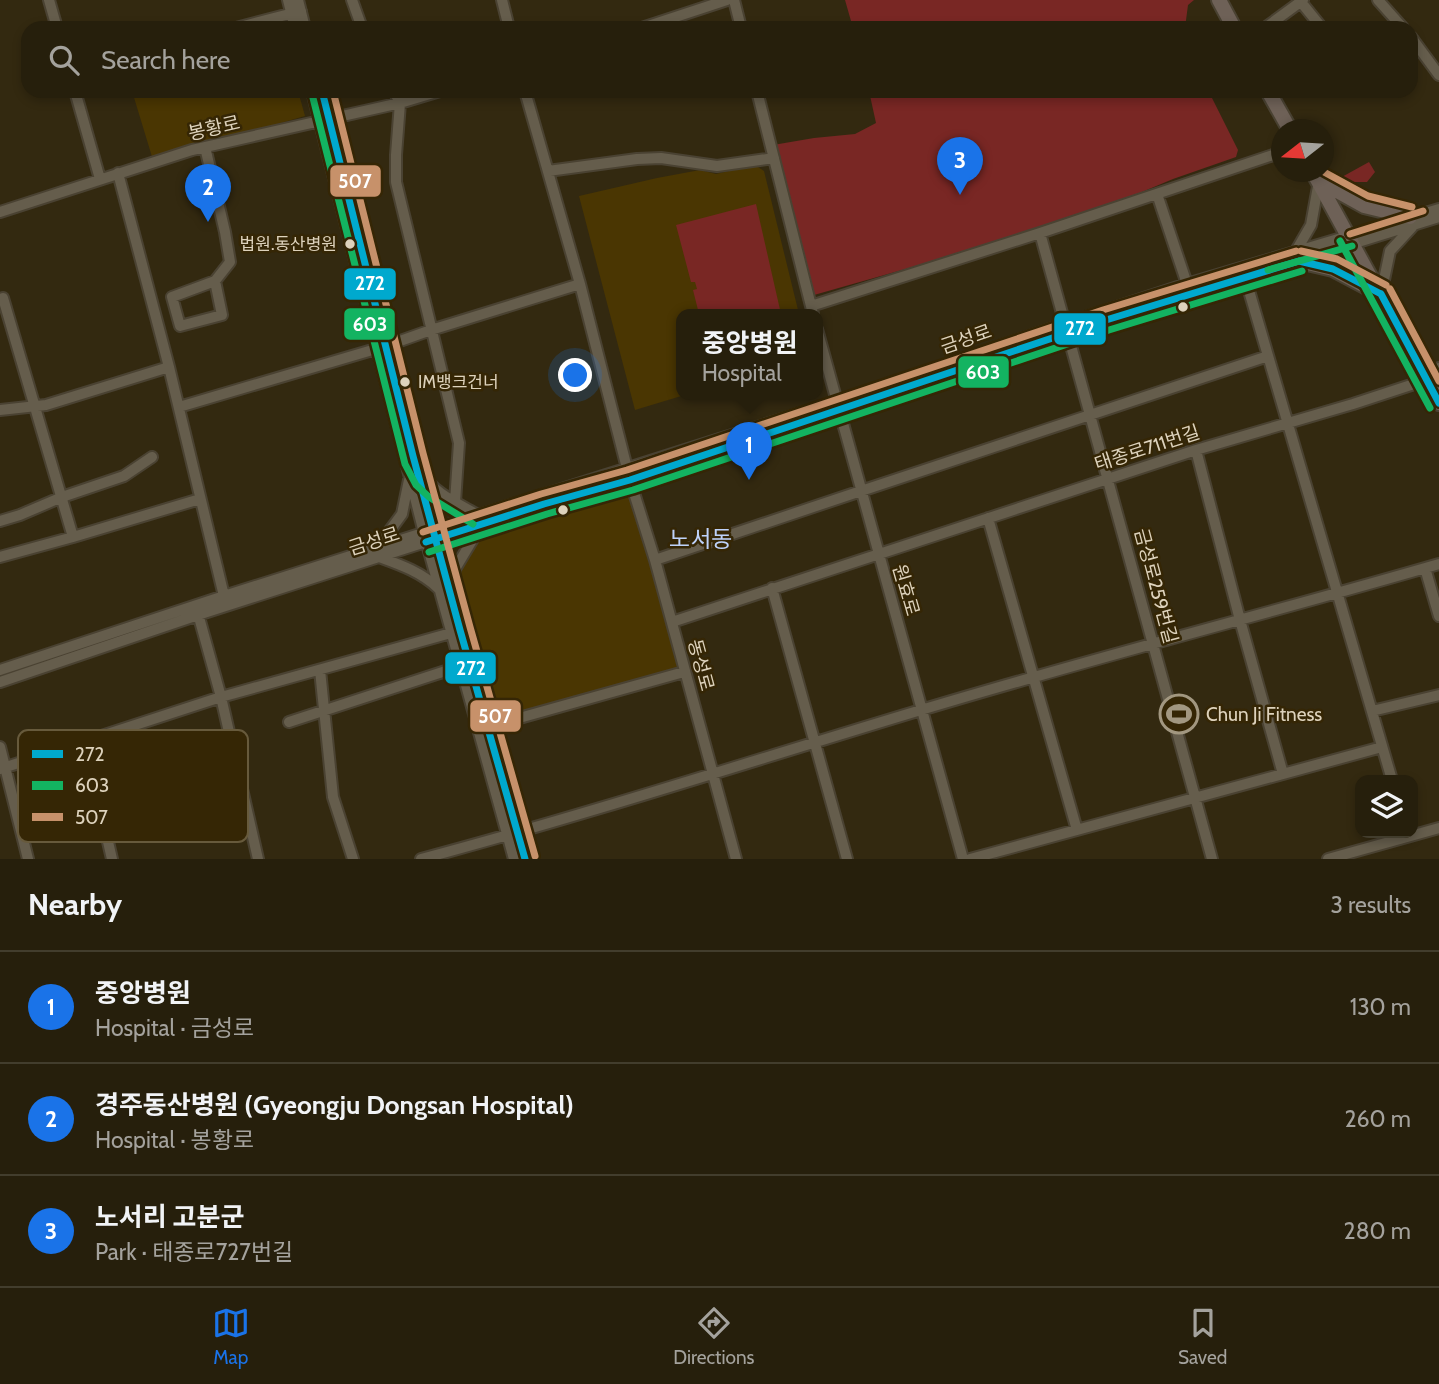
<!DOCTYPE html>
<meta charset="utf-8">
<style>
:root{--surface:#261f0c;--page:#322c1a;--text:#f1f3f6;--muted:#a4a29d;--line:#423d2d;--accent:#1a73e8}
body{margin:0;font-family:Cabin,"Noto Sans KR",sans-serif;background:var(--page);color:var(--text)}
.controls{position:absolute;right:21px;bottom:21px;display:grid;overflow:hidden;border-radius:14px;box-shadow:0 4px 10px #0003}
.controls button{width:63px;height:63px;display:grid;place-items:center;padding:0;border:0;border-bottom:2px solid var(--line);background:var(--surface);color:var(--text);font:35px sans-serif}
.compass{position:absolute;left:1271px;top:119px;width:63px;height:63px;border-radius:50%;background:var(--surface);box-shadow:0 4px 10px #0003;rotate:253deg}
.you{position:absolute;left:576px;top:376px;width:24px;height:24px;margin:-18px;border:5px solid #fff;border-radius:50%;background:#1a73e8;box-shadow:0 0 0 10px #1a73e833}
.badge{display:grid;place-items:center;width:46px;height:46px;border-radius:50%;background:var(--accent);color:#fff;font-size:23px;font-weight:700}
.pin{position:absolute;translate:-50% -58px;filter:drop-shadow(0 2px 4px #0008)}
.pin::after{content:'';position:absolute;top:37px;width:24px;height:21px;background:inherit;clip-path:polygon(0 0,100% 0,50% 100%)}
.popup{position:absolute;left:676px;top:309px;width:147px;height:91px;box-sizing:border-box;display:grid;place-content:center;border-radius:14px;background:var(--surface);filter:drop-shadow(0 2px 5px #0005);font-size:23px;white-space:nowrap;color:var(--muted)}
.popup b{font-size:26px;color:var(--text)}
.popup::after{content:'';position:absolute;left:50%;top:100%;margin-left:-14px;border:14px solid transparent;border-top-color:var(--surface)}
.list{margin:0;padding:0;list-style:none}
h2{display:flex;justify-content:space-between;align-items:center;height:91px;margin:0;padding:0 28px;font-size:30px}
h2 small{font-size:23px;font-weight:400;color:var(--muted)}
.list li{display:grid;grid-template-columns:46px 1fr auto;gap:21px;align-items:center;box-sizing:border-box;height:112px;padding:0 28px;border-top:2px solid var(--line)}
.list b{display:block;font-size:26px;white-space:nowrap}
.list p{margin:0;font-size:23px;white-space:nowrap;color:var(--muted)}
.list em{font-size:23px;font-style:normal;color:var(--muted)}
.icon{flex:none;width:38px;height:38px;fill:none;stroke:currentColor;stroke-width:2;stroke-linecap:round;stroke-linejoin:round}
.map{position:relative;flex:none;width:1439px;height:859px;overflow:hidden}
.search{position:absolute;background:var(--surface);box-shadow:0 4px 10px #0003;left:21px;right:21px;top:21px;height:77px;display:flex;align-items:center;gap:18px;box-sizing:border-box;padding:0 24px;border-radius:21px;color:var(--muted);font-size:26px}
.sheet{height:427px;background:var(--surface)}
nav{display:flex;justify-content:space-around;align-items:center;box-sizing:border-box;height:98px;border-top:2px solid var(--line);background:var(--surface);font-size:19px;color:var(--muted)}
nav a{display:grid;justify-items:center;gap:4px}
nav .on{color:var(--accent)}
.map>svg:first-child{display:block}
.built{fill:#4a3602}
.green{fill:#792724}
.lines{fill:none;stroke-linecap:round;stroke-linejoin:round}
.minor-casing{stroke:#4a4232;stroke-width:14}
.major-casing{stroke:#4a4232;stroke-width:18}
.minor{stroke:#655d4c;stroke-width:10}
.major{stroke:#6e6157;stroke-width:14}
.bus-1-casing{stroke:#352605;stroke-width:12}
.bus-2-casing{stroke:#352605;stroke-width:12}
.bus-3-casing{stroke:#352605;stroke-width:12}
.bus-1{stroke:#00a9ce;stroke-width:7}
.bus-2{stroke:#13b361;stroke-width:7}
.bus-3{stroke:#c7916a;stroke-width:7}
.bus-dot{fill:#ddd2bc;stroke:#352605;stroke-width:2.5}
.labels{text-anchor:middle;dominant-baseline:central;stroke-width:5;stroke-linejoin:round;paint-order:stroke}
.bus-label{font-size:17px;fill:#ddd2bc;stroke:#352605;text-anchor:end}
.street-label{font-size:19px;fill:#ddd2bc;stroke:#352605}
.poi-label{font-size:19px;fill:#ddd2bc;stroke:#352605;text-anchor:start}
.quarter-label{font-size:23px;fill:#bed2fa;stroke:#352605}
.key{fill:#352605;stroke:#675a3c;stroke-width:2}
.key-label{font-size:19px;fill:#ddd2bc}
.line-badge{stroke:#352605;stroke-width:2.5}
.badge-label{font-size:19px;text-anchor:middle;font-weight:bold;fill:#fff}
</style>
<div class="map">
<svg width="1439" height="859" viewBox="0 0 1439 859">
<rect width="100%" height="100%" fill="#332910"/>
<path class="built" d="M132,91H298L305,116L153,160Z
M755,165L764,171L799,314H681V394H688L635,410L579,196L657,178L700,170L716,174Z
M630,480L684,672L487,727L450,592L482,524Z"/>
<path class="green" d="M845,0H1194L1188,5L1185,28H853Z
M869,91H1211L1210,94L1238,150L1236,157L1173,179L1094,212L976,249L814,295L773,145L814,138L855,134L876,123Z
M1369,162L1375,172L1367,182H1343L1340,178Z
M756,204L781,314H699L693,290L697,289L695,282H691L676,225Z"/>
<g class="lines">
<defs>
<path id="minor" d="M49,0L57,28
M288,0L295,28
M298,0L305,28
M352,0L362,28
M502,0L509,28
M734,0L741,28
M1378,0L1403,28
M1301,2L1322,28
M236,28L301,11
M642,28L727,0
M1265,28L1303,0
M1411,37L1439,75
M75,91L100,179
M312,91L424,533L514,859
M322,91L413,456L460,630L525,859
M394,91L400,103L396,155V182L459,443L455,502
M525,91L580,284L630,480L655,560L736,859
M757,91L813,314
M205,147L225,232L230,262L215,281L222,315L180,326L172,297L215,281
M548,171L637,159L661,158L717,166L774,158
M118,173L169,367L224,596
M1157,194L1187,284
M0,212L192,150L400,103L440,91
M1040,233L1212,859
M1296,251L1311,225L1319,181
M1245,277L1392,780
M1381,294L1390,251L1413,226
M3,298L73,537
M811,306L1040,233L1282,152
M817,329L963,859
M179,407L386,346L431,330L580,284
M0,410L46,405L169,367
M1196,450L1240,620L1283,774
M420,471C433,493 457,503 478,515
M988,518L1077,830
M0,521L20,515L62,497L124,476L152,457
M377,548L402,514L409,480
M0,557L73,537L200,499
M379,557C401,565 421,572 438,588
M655,560L861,491L1268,356
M1425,568L1439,616
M772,588L847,859
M450,589L455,569L482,524
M197,610L221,697L258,859
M672,622L1196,450L1353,404L1411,385L1439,368
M0,670L224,596L836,402L1065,324L1187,284L1439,209
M320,670L333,797L353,859
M0,682L207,612L544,504L630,480L1106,320L1439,217
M1372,711L1439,695
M289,722L461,666
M487,727L684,672
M85,742L112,859
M0,747L28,859
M0,769L221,697L451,633
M421,859C589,814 755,760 921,710C1093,658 1267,614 1439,564
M970,859L1382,747
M1328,859L1439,828"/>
<path id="major" d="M1219,0L1234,28
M1268,91L1290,130
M1313,172L1439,403
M1319,181L1364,206L1410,217
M1299,261L1333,269L1380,294"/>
</defs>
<use href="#minor" class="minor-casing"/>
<use href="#major" class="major-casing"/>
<use href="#minor" class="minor"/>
<use href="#major" class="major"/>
<defs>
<path id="bus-1" d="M322,91L413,456L460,630L525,859
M1299,261L1333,269L1381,294
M1381,294L1439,403
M426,542L544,504L630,480L1106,320L1299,261"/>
<path id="bus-2" d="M312,94L405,464L416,485L429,497L473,524
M1340,241L1430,408
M1268,270L1352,246
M429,552L547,514L633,490L1109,330L1302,271"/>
<path id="bus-3" d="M333,91L423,453L470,627L535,856
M1324,172L1368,196L1412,207
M1350,234L1423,211
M1301,251L1337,259L1386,285
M1390,289L1439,381
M423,532L541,494L627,470L1103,310L1296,251"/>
</defs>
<use href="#bus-1" class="bus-1-casing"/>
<use href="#bus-2" class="bus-2-casing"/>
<use href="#bus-3" class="bus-3-casing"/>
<use href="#bus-1" class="bus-1"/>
<use href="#bus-2" class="bus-2"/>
<use href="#bus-3" class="bus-3"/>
</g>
<defs>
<symbol id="stadium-ring" viewBox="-11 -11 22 22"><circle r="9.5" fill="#352605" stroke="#a29780" stroke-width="1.5"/><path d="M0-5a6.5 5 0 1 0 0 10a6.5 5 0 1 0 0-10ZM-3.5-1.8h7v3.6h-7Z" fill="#a29780"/></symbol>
</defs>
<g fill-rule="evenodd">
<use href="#stadium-ring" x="1157" y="692" width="44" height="44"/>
</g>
<g class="bus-dot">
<circle cx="350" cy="244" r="6"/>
<circle cx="1183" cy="307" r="6"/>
<circle cx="405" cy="382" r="6"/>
<circle cx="563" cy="510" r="6"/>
</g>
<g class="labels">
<g class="bus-label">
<text x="337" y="244">법원.동산병원</text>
<text x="418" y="382" text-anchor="start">IM뱅크건너</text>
</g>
<g class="street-label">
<text transform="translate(214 128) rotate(-13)">봉황로</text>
<text transform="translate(966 339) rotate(-19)">금성로</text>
<text transform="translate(1147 448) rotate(-18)">태종로711번길</text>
<text transform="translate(374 541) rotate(-18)">금성로</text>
<text transform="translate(1156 586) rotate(75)">금성로259번길</text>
<text transform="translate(906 590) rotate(74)">원효로</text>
<text transform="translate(701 665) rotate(75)">동성로</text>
</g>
<g class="poi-label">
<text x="1206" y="714">Chun Ji Fitness</text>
</g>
<g class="quarter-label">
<text x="701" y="539">노서동</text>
</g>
</g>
<rect x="18" y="730" width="230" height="112" rx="10" class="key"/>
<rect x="32" y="750" width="31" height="8" fill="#00a9ce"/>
<rect x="32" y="781" width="31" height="9" fill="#13b361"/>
<rect x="32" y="813" width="31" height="8" fill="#c7916a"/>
<g class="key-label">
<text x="75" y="761">272</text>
<text x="75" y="792">603</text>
<text x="75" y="824">507</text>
</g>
<g class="line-badge">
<rect x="329" y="164" width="53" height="34" rx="7" fill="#c7916a"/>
<rect x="343" y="267" width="54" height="34" rx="7" fill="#00a9ce"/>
<rect x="343" y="307" width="53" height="34" rx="7" fill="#13b361"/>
<rect x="1053" y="312" width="54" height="34" rx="7" fill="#00a9ce"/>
<rect x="957" y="355" width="53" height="34" rx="7" fill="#13b361"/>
<rect x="444" y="651" width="53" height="34" rx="7" fill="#00a9ce"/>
<rect x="469" y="699" width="53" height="34" rx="7" fill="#c7916a"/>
</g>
<g class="badge-label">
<text x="355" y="188">507</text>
<text x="370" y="290">272</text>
<text x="370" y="331">603</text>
<text x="1080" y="335">272</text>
<text x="983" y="379">603</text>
<text x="471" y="675">272</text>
<text x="495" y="723">507</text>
</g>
</svg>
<div class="controls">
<button><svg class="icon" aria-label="layers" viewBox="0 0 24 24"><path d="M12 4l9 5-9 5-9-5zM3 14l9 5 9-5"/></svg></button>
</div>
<svg class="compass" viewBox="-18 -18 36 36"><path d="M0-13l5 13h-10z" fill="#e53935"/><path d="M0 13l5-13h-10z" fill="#a4a29d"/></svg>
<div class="you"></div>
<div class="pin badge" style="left:749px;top:480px">1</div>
<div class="popup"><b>중앙병원</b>Hospital</div>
<div class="pin badge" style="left:208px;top:222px">2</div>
<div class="pin badge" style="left:960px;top:195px">3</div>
<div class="search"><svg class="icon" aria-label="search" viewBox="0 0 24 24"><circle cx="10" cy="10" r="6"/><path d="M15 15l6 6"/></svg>Search here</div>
</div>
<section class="sheet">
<h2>Nearby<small>3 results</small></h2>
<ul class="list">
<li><span class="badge">1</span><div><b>중앙병원</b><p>Hospital · 금성로</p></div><em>130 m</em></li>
<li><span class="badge">2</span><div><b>경주동산병원 (Gyeongju Dongsan Hospital)</b><p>Hospital · 봉황로</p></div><em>260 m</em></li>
<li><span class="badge">3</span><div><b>노서리 고분군</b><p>Park · 태종로727번길</p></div><em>280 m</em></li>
</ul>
</section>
<nav>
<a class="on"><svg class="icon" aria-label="map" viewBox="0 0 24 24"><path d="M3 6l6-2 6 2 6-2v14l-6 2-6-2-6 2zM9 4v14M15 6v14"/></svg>Map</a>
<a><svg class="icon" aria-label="directions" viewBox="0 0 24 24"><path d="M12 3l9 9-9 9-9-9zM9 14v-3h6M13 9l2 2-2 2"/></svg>Directions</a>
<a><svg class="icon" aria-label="saved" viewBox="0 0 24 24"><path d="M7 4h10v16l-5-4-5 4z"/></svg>Saved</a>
</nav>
